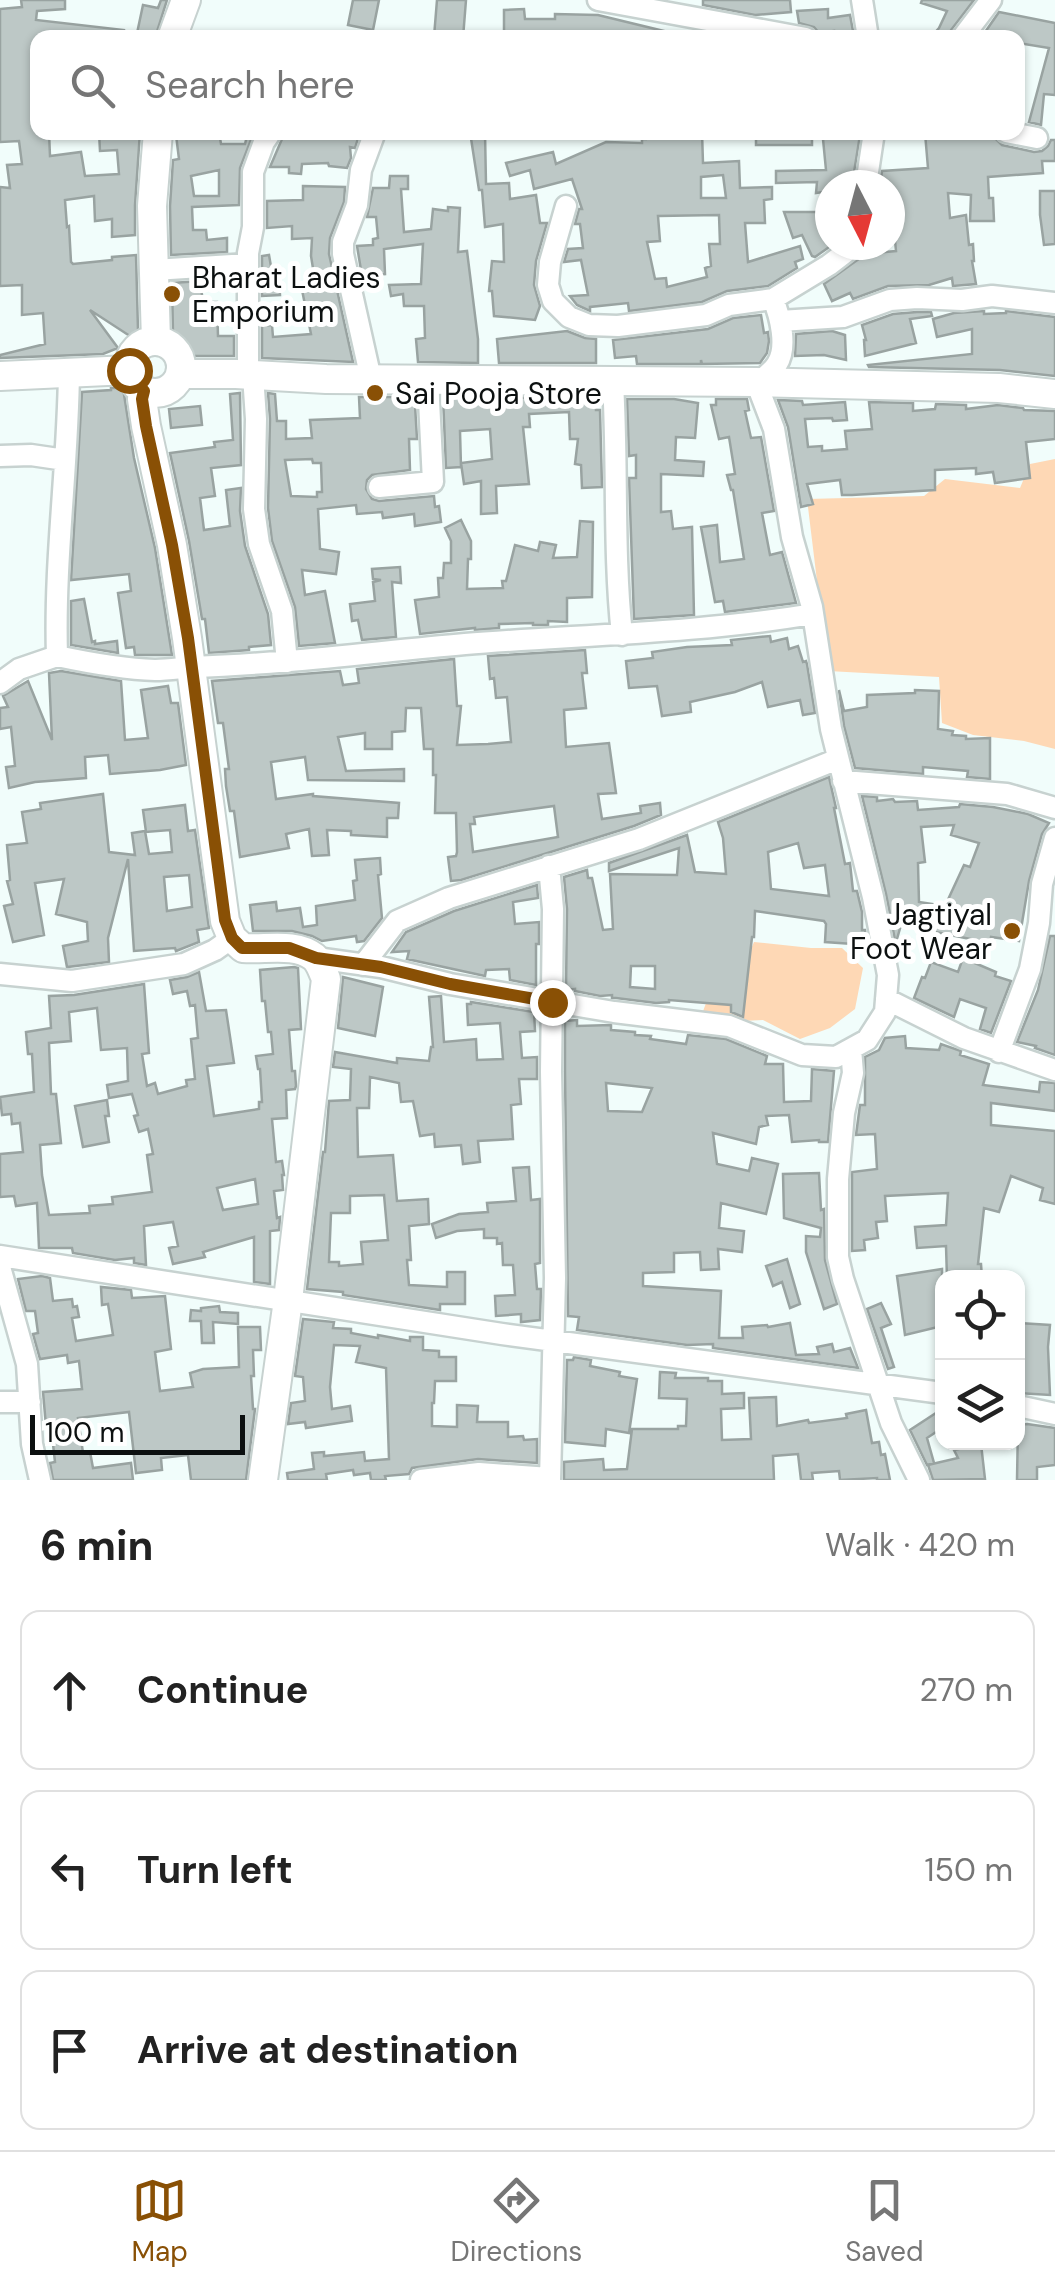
<!DOCTYPE html>
<meta charset="utf-8">
<style>
:root{--surface:#fff;--page:#f2f2f2;--text:#222;--muted:#767676;--line:#e0e0e0;--accent:#895005}
body{margin:0;font-family:"DM Sans",sans-serif;background:var(--page);color:var(--text)}
.controls{position:absolute;right:30px;bottom:30px;display:grid;overflow:hidden;border-radius:20px;box-shadow:0 2px 8px #0004}
.controls button{width:90px;height:90px;display:grid;place-items:center;padding:0;border:0;border-bottom:2px solid var(--line);background:var(--surface);color:var(--text);font:50px sans-serif}
.compass{position:absolute;left:815px;top:170px;width:90px;height:90px;border-radius:50%;background:var(--surface);box-shadow:0 2px 8px #0004;rotate:174deg}
.scale{position:absolute;left:30px;bottom:25px;width:215px;box-sizing:border-box;padding-left:10px;border:5px solid #0c1010;border-top:0;font-size:28px;line-height:35px;white-space:nowrap;color:#0c1010;-webkit-text-stroke:8px #fff;paint-order:stroke}
.stop{position:absolute;width:30px;height:30px;margin:-22px;border:8px solid #895005;border-radius:50%;background:#fff}
.stop.end{background:#895005;border-color:#fff;box-shadow:0 2px 10px #0008}
.list{margin:0;padding:0;list-style:none}
h2{display:flex;justify-content:space-between;align-items:center;height:130px;margin:0;padding:0 40px;font-size:42px}
h2 small{font-size:32px;font-weight:400;color:var(--muted)}
.list li{display:grid;grid-template-columns:65px 1fr auto;gap:30px;align-items:center;box-sizing:border-box;height:160px;margin:0 20px 20px;padding:0 20px;border:2px solid var(--line);border-radius:20px}
.list b{display:block;font-size:38px;white-space:nowrap}
.list em{font-size:32px;font-style:normal;color:var(--muted)}
.icon{flex:none;width:55px;height:55px;fill:none;stroke:currentColor;stroke-width:2;stroke-linecap:round;stroke-linejoin:round}
.map{position:relative;flex:none;width:1055px;height:1480px;overflow:hidden}
.search{position:absolute;background:var(--surface);box-shadow:0 2px 8px #0004;left:30px;right:30px;top:30px;height:110px;display:flex;align-items:center;gap:25px;box-sizing:border-box;padding:0 35px;border-radius:20px;color:var(--muted);font-size:38px}
.sheet{height:670px;background:var(--surface)}
nav{display:flex;justify-content:space-around;align-items:center;box-sizing:border-box;height:140px;border-top:2px solid var(--line);background:var(--surface);font-size:28px;color:var(--muted)}
nav a{display:grid;justify-items:center;gap:5px}
nav .on{color:var(--accent)}
.map>svg:first-child{display:block}
.green{fill:#fed8b5}
.building{fill:#bdc8c6;stroke:#99a3a1;stroke-width:2.5;fill-rule:evenodd}
.lines{fill:none;stroke-linecap:round;stroke-linejoin:round}
.minor-casing{stroke:#c7d2d0;stroke-width:25}
.major-casing{stroke:#c7d2d0;stroke-width:32}
.minor{stroke:#fff;stroke-width:20}
.major{stroke:#fff;stroke-width:28}
.route{stroke:#895005;stroke-width:12}
.poi-dot{fill:#895005;stroke:#fff;stroke-width:4}
.labels{text-anchor:middle;dominant-baseline:central;stroke-width:10;stroke-linejoin:round;paint-order:stroke}
.poi-label{font-size:30px;fill:#0c1010;stroke:#fff;text-anchor:start}
</style>
<div class="map">
<svg width="1055" height="1480" viewBox="0 0 1055 1480">
<rect width="100%" height="100%" fill="#f1fdfb"/>
<path class="green" d="M1055,459V749L1024,741L973,735L942,723L939,677L828,671L807,499L924,496L945,479L1020,488L1030,464Z
M754,942L811,948H842L863,968L855,1009L830,1028L800,1039L763,1020L742,1021L702,1014L709,995L736,985Z"/>
<path class="building" d="M21,0H65V9L37,11L36,20L124,30V38H38V132H49L50,156L81,152L85,176L119,174L117,150L100,151L99,132H140L135,205V235L112,237V219L95,221L94,196L65,200L67,227L69,226L71,262L73,264L112,260V257L136,255L138,330L136,340L90,310L118,348L103,354L0,358V355L45,344L43,313L22,315V285L0,286V187L10,188L7,165L22,164L19,141L0,142V9L22,7Z
M161,0H167L155,38H136L143,5L158,8Z
M353,0H379L373,30L348,25Z
M437,0H466L463,38L434,37Z
M703,0H790L791,12L755,15L703,5Z
M922,0H974L951,30L948,38H930L939,28L947,11L921,3Z
M524,9L525,19H555V14L598,15L672,33L671,38H504V10Z
M828,9V18L850,15L853,31L834,34V31L819,33L814,27L799,23L797,11Z
M999,12L1055,23V95L1044,94L1041,125L1029,122L1049,48L1018,43V38H981Z
M203,132H219L221,144H245L248,132H254L240,168L239,205L192,207L193,230H206L207,240L227,238V252L171,255L170,206L173,160L179,159L176,135ZM219,170V196H194L191,176Z
M285,132H360L355,148L350,147L351,158L347,168L329,166L328,163L302,164L301,174L289,173V167H270Z
M470,132H485L486,184L509,183L510,199L536,195L540,223H547L536,261L534,285L540,306L535,320L494,316L492,291H489L492,261L504,262L503,224L485,227L482,190H479Z
M647,132H702L703,163L739,161L740,188L772,187V199L764,200L765,223H745L748,262L800,246L803,259L795,262L797,268L768,286L727,291L702,302L629,311L628,303L590,307V311L577,305L570,296L588,295L581,260L564,262L568,249L583,248L580,224H575L579,209H582L572,179L534,189L530,170L510,176L506,163L553,152L556,164L606,142L642,143V139H646ZM723,175L726,198H701V177ZM719,215L720,244H709L711,266L705,268L707,277L667,287L666,278L655,279L647,242L660,241L658,216Z
M756,132H812V145H756Z
M966,132V135L993,136L1002,145L1034,152L1042,151L1048,146L1051,140H1055V161H1042L1043,173L988,177L989,198H993L994,221H970L971,195L948,193L950,218L966,215L969,245L973,244L974,261H972L976,284L953,286L952,278L929,285L888,286L853,299L850,293L832,301L824,284L863,256L868,246L874,253L896,251L893,219H890V185H880L882,171L928,168L925,133Z
M860,135L852,185H830V191L816,193L817,182L776,183V171L826,170L823,139Z
M390,176H408V189H401L404,232L431,229L433,209L448,211V207L460,208L458,252L467,251L478,339V363L418,362L416,339L425,338L424,306H404L403,294L391,296L389,285L421,284L423,244L384,249L385,274L362,276L357,246L373,245V239L378,238L376,217H367L373,188H389Z
M303,186L345,187L344,202L330,238L329,254L353,362L262,358V326L272,325L273,337L311,334L302,290L316,287L311,256L312,238L292,239V226L267,228V201L303,200Z
M1040,191H1055V244L1044,245L1040,215Z
M784,212H829L830,245H832L815,257L812,256L802,235L793,238Z
M269,255L273,278H279L280,295L262,296V256Z
M200,281L203,302H217L218,336H234V356H194L173,335L172,283Z
M984,311V314L1006,313V311L1055,317V376L1000,370L869,367L868,365L972,354V329L937,337L933,319L954,313Z
M917,312H931L932,316L910,319L916,343L865,356L864,340H866L862,325L893,314Z
M761,315L764,333L768,332L769,341L767,353L760,363L702,364L701,360V364H637L636,356L615,358L613,340L708,329L733,318Z
M567,331L585,338L596,339V363H499L497,339Z
M832,331L845,335L846,360L824,355L795,356L796,334Z
M111,388H123L134,458L155,548L172,655H135L134,647L126,648L118,593L131,591L129,574L71,580L82,392L111,390Z
M240,393L241,465L211,468L215,496L200,498L204,530L230,526L226,490L241,488L240,511L245,546L268,614L271,645L249,647V650L209,653L205,619H202L189,541L170,453L215,447L214,442L233,440L230,394Z
M268,393L275,394L277,421H286V439L312,438L310,420L360,418L359,397H400L401,406L415,405L417,439H409L410,470L372,475L367,480L366,489L372,499L379,501L434,496L435,507L439,506L441,522L415,526L414,514L383,518L382,512L357,514L356,505L318,509L320,549L339,552L336,574L302,570L305,595L325,591L335,643L299,646L295,607L272,541L268,508L270,419ZM312,459L313,463H321L322,492H317V497L291,496L285,460Z
M443,397L596,398V410H600L602,487L582,488L581,465L575,464L578,439H570L569,412L529,414L530,427H523L529,484L496,486L497,513L481,514V481L464,484L461,463L492,459L490,429L460,431L461,467L446,468Z
M627,399H674L698,403L695,438L676,437L675,460L704,462L703,476L661,474V512L671,511L673,529L692,527L694,615L634,619L629,478H636V455L629,456Z
M716,399H747L749,410L745,411L751,438L761,437L774,511L762,513L770,555L782,552L796,603L725,612L723,601L715,602L701,527L717,525L720,562L744,559L733,490H731L727,475L735,474L729,437L719,439L711,405H716Z
M778,400L802,401L803,405L845,402L847,420L833,421L832,418L805,419L808,447L822,446V451L847,449L845,431L872,429L869,402L913,403V411L935,409L936,404L966,405V409L998,405L1023,408L1024,410L1055,411V439L1026,442L1030,478L995,483L993,472L976,474V468L935,470V490L852,495H842L840,480L807,484L813,504L801,507L788,427Z
M200,406L202,425L171,428L169,409Z
M461,520L471,541V559H468L467,589L503,588L502,581H506L515,545L538,551L540,542L556,545L553,558L577,557L580,521L593,522L592,597L567,598V622L548,621V625H533V623L499,624V628L475,630V628L420,634L415,600L439,597L438,578H443L444,563H451V541L445,528Z
M400,567L401,583L392,582L396,637L362,640L358,620L352,621L350,604L375,601L373,582L381,580L373,579L372,569Z
M84,599L92,642L95,641V644L117,641L118,653L71,645V601Z
M770,636L771,642L787,638L789,649L798,646L803,662L806,661L807,664L815,713L803,715L800,700L768,707L762,682L735,692L690,702L691,712L662,716L657,686L629,688L626,661L653,658L652,652L687,647L732,645L731,640Z
M585,650L587,673H582L586,708L564,710L566,747L609,743L616,793L598,794L602,819L641,813L640,806L660,803L661,815L634,826L461,880L451,881L448,857L456,856L457,852L456,813H435L436,775H433V749H424L421,708H406L405,731L392,732V749H365V733L338,737L346,771L404,769V781L308,780L305,757L271,762L276,799L313,794V796L399,803L398,818H387V837L351,835V831L327,830L329,855L312,856L309,829L286,834L289,848L240,857L234,811H230L226,786L225,769H229L223,723H218L212,681L340,671L343,685L359,683L357,669L454,659L457,706H461L457,745L488,744L511,742L507,697L496,698L494,678L490,679L488,656ZM554,806L558,837L473,852L470,824H475L474,817Z
M61,671L121,681L125,740L148,738L141,690L168,686L171,703H178L186,765L160,770L110,774L108,755L85,757L86,778L35,782L9,788L6,767L15,766L11,727L0,729V708L8,707L3,696L28,681L52,740L49,673Z
M839,690L844,711L867,707V695L915,693V690L939,691L938,729L953,731L952,735L966,736V739L990,738V779L967,777L968,771L923,767V774L855,768L844,726Z
M829,777L836,808H834L845,864L850,863L853,891H857L862,912V930H865L867,945L825,942L826,924L824,921L755,911L754,937H752L743,1017L731,1012V1005L669,1000V1002L656,1003L616,998H612V995L600,996L575,991V989L566,990L567,909L564,877L587,870L588,878H592L603,930L613,929L610,874L677,875L679,848L609,871V863L687,835L695,872L726,874L723,838L718,822ZM798,843L804,868L825,865L829,896L771,889L768,852ZM631,966H655V989L630,987Z
M103,794L109,852L135,855L132,833L145,831L149,854L172,852L170,830L146,832L143,810L185,805L188,831L195,830L209,928L197,930L199,942L176,951L175,948L134,951L128,859L108,938L109,962L67,967L63,946L88,941L87,922L56,914L64,879L35,883L44,935L13,942L4,906L13,904L7,881L10,880L7,845L27,843L22,812L41,809L40,803ZM189,875L192,907L167,911L164,877Z
M862,796L877,797V801L893,799L895,802L917,801L918,810L959,807L960,804L993,807L1028,814L1049,823L1042,834L1029,881L1019,941L991,937L990,943L901,925L897,939L895,940L886,894ZM954,825L951,835L979,843L970,867L964,865L945,906L919,902L918,863L925,862L921,827Z
M380,858L381,874L378,875L382,918L364,941L357,942L356,936L322,941L312,936L292,931H253L250,905L276,902L277,911L300,908L303,927L317,925L316,906L355,900L353,881L357,880L355,860Z
M537,885L538,898L513,902L515,924L539,922V944H536V985L510,980L509,969L486,970L485,976L407,959L409,951L392,952L406,932L454,911Z
M1050,936H1055V1055L1035,1048L1036,1046L1017,1042L1038,990Z
M963,958L996,972L995,976L1011,981L991,1033L980,1029L986,1008L960,999L954,1017L914,998L922,977L925,978L931,962L958,972Z
M294,967L298,968L301,1029L289,1030L292,1071H295L296,1086L295,1089L286,1090L287,1118L272,1119L276,1162L282,1161L284,1175H282L283,1190L274,1191L277,1218L280,1217L279,1230L270,1231V1284L254,1282V1237L203,1252L205,1257L173,1264L169,1248L178,1246L173,1222L144,1226L146,1265L134,1263V1258L115,1260L73,1253L72,1248H39L37,1203L16,1206L14,1196L0,1197V1154L23,1152L20,1123L12,1124L11,1114L2,1115L0,1097L34,1092L32,1054H28L26,1032L51,1028L49,996L74,995L144,984L149,1053L142,1054L147,1086L155,1083L158,1094L187,1086L186,1080L195,1079L191,1039L198,1038L195,1005L190,1006L187,991L173,994L170,980L187,977L199,972L206,1011L226,1010L234,1063L207,1066L214,1116L259,1109V1102H262L260,1069H258L256,1056L273,1054L271,1032H268L265,1001H262L260,970ZM97,1008L101,1050L127,1048L128,1081L107,1085L109,1098L132,1094L138,1115L134,1116L139,1132L148,1129L153,1154L147,1155L152,1192L112,1197L113,1204L89,1206L90,1213L49,1215L42,1175L40,1145L61,1143L56,1094H51L49,1043L71,1041L69,1012ZM255,1179L258,1204L223,1210L217,1188Z
M343,977L383,987L375,1036L338,1028Z
M441,996L444,1042L476,1039L477,1060L503,1059L500,1023L468,1025L467,1004H471V1002L534,1012L535,1031L520,1032L522,1058L537,1057V1079H519L521,1104L511,1105L513,1139L478,1141L480,1162L463,1164L461,1145L435,1147L434,1134L420,1136L413,1101L401,1102L399,1083L370,1077L369,1108H357L358,1157L393,1155L397,1201L428,1199L429,1224L409,1226L411,1260H407L409,1285L447,1287V1272H465V1304H440V1310L343,1295V1292L307,1289L323,1152H325L329,1101L350,1100L351,1069L333,1067L335,1052L397,1063V1058L429,1061L431,1047H433L429,997ZM384,1195L388,1240L361,1242L363,1264L339,1266V1262H329L331,1213H350V1196Z
M577,1020V1026L611,1025V1030L635,1032V1035L651,1036L650,1039L686,1044L688,1035L726,1039L767,1056L765,1064H783L784,1102L811,1101L812,1069L834,1071L828,1142H819V1140L792,1142L789,1115L766,1116L768,1125L759,1127L756,1144L713,1133L717,1164L749,1171L752,1158L778,1164L766,1214L721,1203L719,1228L744,1231L742,1252L718,1249L719,1269L701,1270L700,1252L674,1253V1272L643,1273V1286L721,1291L719,1338H743L742,1327L767,1325L768,1327L790,1323L796,1355L819,1354L817,1347L832,1344L834,1352L850,1348L858,1368L713,1348V1344L687,1345L577,1330L579,1317L568,1316L565,1072V1021ZM606,1083L652,1088L642,1112L608,1111Z
M905,1036L906,1048L939,1050L941,1044L961,1051L960,1055L989,1064L983,1085L1039,1092L1040,1082L1055,1083V1111L991,1103V1125L1055,1131V1204L1040,1200L1043,1188L1011,1176L999,1212L984,1208L978,1264H981L982,1278H947L946,1246L917,1248L915,1227L946,1225L948,1193L885,1196L887,1221L876,1222L878,1238L864,1240L865,1250L852,1251V1172L877,1169L875,1134L856,1135L860,1105H865V1057L879,1050L885,1038Z
M107,1100L109,1116H105L109,1142L83,1147L75,1106Z
M529,1167L531,1200L540,1199V1263L535,1264L537,1289H541L540,1320L521,1322V1314L496,1316L495,1296L515,1295L513,1265H503L502,1243L497,1244V1238H484V1229L457,1231L436,1238L432,1224L459,1214L488,1212L487,1203L516,1201L513,1168Z
M819,1173L821,1210L824,1209L825,1260L837,1304L824,1309L806,1252V1236L820,1237L821,1228L784,1218L783,1174Z
M787,1259L800,1304L790,1308L782,1282L773,1286L766,1266Z
M942,1269V1326L905,1335L897,1276Z
M42,1276L50,1278L53,1301L72,1299L73,1307L77,1306L79,1317L72,1318L76,1341L113,1335L108,1304L102,1305L101,1287L131,1290L132,1298L165,1296L171,1349L155,1352L160,1391L193,1387L190,1373L203,1369L239,1367L238,1327H260L261,1350H253L254,1376H251L253,1409H255L246,1480H191L188,1455L161,1458L162,1470L136,1473L129,1412L78,1418L83,1453L90,1452L93,1468L131,1463L133,1480H53L50,1463L55,1462L51,1426H46L43,1392L82,1389L79,1361L68,1363L67,1355L40,1359L33,1334L38,1333L35,1311H26L18,1279Z
M881,1303L891,1324L881,1328L894,1367L888,1369L867,1309Z
M219,1306L220,1312L238,1313V1324L213,1322L214,1343H202L201,1321H190L191,1310L201,1311V1308Z
M303,1319L334,1322L333,1328L351,1329V1333L378,1338V1335L410,1341V1337H423V1350L439,1351V1357H456V1381H435L434,1403H432V1426L457,1427V1405L478,1406L477,1422H508V1437L523,1436L524,1440L537,1439V1463L478,1459L412,1468L409,1474L385,1476L386,1480H371L370,1473L354,1475L353,1470L326,1474L327,1480H288L287,1473L314,1469L312,1453L324,1452V1456L364,1452L365,1461L389,1459L386,1368L356,1362L360,1346L334,1345L330,1387L332,1409L350,1406L352,1421L306,1428L305,1422L288,1424L291,1403L305,1401L303,1377L295,1376Z
M1019,1323L1050,1325L1048,1347L1050,1395L1018,1393Z
M574,1357L591,1360L590,1366L620,1372L619,1376L637,1379L629,1433L606,1429L605,1446L565,1442L567,1360H573Z
M660,1372L676,1373L675,1378H708V1381H722V1394L744,1393V1408L721,1409L722,1440L751,1439L749,1398L776,1397L777,1426L808,1420L809,1423L847,1418L846,1414L866,1410L872,1443L879,1442L881,1455L885,1454L890,1480H877V1478L840,1480L839,1471L812,1473L813,1480H801L798,1454L773,1456L774,1480H564V1462L603,1459L604,1470L627,1469L632,1429H678V1426H686L687,1399L659,1398Z
M942,1409V1428L927,1438L934,1463L927,1465L910,1430Z
M1027,1424L1055,1428V1465L1037,1467V1480H1017L1018,1425Z
M981,1444L985,1479L933,1480L928,1465L958,1458L954,1450Z"/>
<g class="lines">
<defs>
<path id="minor" d="M598,0L806,38
M862,0L868,38
M962,38L991,0
M1006,132L1037,138
M866,185L874,132
M566,206L550,262L548,285L553,301L569,317L589,325L618,326L706,315L729,305L773,299
M154,270L248,264
M780,321L843,317L890,300L917,298L962,300L992,296L1055,303
M69,372C68,467 54,561 57,656C90,663 122,669 155,670C168,670 180,668 193,667C284,664 374,652 465,644C581,635 698,633 813,614
M248,374V253L253,227V172L264,142L271,132
M253,375L256,419L254,509L259,544L282,611L287,662
M371,379L343,254V242L357,205L361,170L375,132
M759,382C764,377 773,371 777,364C788,347 780,316 773,299L829,265L855,245
M613,383C618,467 613,551 622,635
M0,456L31,455L65,460
M379,487L433,482L428,380
M0,683L19,669L57,656
M843,781L1007,794L1055,808
M549,866L553,909L551,1072L555,1278L550,1480
M316,958L381,967L450,984L614,1012L729,1026L802,1055L836,1057L867,1040L885,1012L888,975L873,897L831,729L812,607L792,537L774,429L756,382
M363,965L397,921L449,898L639,839L838,759
M0,974L72,981L184,964L215,950L232,938
M886,999L964,1038L1055,1070
M851,1049L853,1073L844,1113L838,1179V1257L843,1279L891,1423L919,1480
M999,1052L1030,969L1039,923L1042,884L1055,838
M0,1256L502,1334L942,1393
M0,1267L27,1364L32,1444L40,1480
M0,1402H30
M1018,1406L1055,1414
M421,1480L479,1473L550,1478"/>
<path id="major" d="M172,38L186,0
M156,341L152,206L158,132
M129 367a26 26 0 1 1 52 0a26 26 0 1 1-52 0Z
M180,374H236L326,379L756,382L999,388L1055,394
M0,376L129,370
M144,391L142,399L146,426L172,545L187,638L225,921L232,938L243,948C265,950 295,942 314,957C320,962 323,972 326,979L288,1300L263,1480"/>
</defs>
<use href="#minor" class="minor-casing"/>
<use href="#major" class="major-casing"/>
<use href="#minor" class="minor"/>
<use href="#major" class="major"/>
</g>
<g class="lines">
<path class="route" d="M129,370L132,378L144,391L142,399L146,426L172,545L188,638L225,920L232,938L242,948H289L316,958L381,967L450,984L552,1002"/>
</g>
<g class="poi-dot">
<circle cx="172" cy="294" r="10"/>
<circle cx="375" cy="393" r="10"/>
<circle cx="1012" cy="931" r="10"/>
</g>
<g class="labels">
<g class="poi-label">
<text x="192" y="277">Bharat Ladies<tspan x="192" dy="34">Emporium</tspan></text>
<text x="395" y="393">Sai Pooja Store</text>
<text x="992" y="914" text-anchor="end">Jagtiyal<tspan x="992" dy="34">Foot Wear</tspan></text>
</g>
</g>
</svg>
<div class="controls">
<button><svg class="icon" aria-label="locate" viewBox="0 0 24 24"><circle cx="12" cy="12" r="6"/><path d="M12 2v4M12 18v4M2 12h4M18 12h4"/></svg></button>
<button><svg class="icon" aria-label="layers" viewBox="0 0 24 24"><path d="M12 4l9 5-9 5-9-5zM3 14l9 5 9-5"/></svg></button>
</div>
<svg class="compass" viewBox="-18 -18 36 36"><path d="M0-13l5 13h-10z" fill="#e53935"/><path d="M0 13l5-13h-10z" fill="#767676"/></svg>
<div class="scale">100 m</div>
<div class="stop" style="left:129px;top:370px"></div>
<div class="stop end" style="left:552px;top:1002px"></div>
<div class="search"><svg class="icon" aria-label="search" viewBox="0 0 24 24"><circle cx="10" cy="10" r="6"/><path d="M15 15l6 6"/></svg>Search here</div>
</div>
<section class="sheet">
<h2>6 min<small>Walk · 420 m</small></h2>
<ul class="list">
<li><svg class="icon" aria-label="ahead" viewBox="0 0 24 24"><path d="M12 20V5M6 11l6-6 6 6"/></svg><div><b>Continue</b></div><em>270 m</em></li>
<li><svg class="icon" aria-label="left" viewBox="0 0 24 24"><path d="M17 20v-9H6M10 6l-5 5 5 5"/></svg><div><b>Turn left</b></div><em>150 m</em></li>
<li><svg class="icon" aria-label="arrive" viewBox="0 0 24 24"><path d="M6 21V4h12l-3 4 3 4H6"/></svg><div><b>Arrive at destination</b></div></li>
</ul>
</section>
<nav>
<a class="on"><svg class="icon" aria-label="map" viewBox="0 0 24 24"><path d="M3 6l6-2 6 2 6-2v14l-6 2-6-2-6 2zM9 4v14M15 6v14"/></svg>Map</a>
<a><svg class="icon" aria-label="directions" viewBox="0 0 24 24"><path d="M12 3l9 9-9 9-9-9zM9 14v-3h6M13 9l2 2-2 2"/></svg>Directions</a>
<a><svg class="icon" aria-label="saved" viewBox="0 0 24 24"><path d="M7 4h10v16l-5-4-5 4z"/></svg>Saved</a>
</nav>
